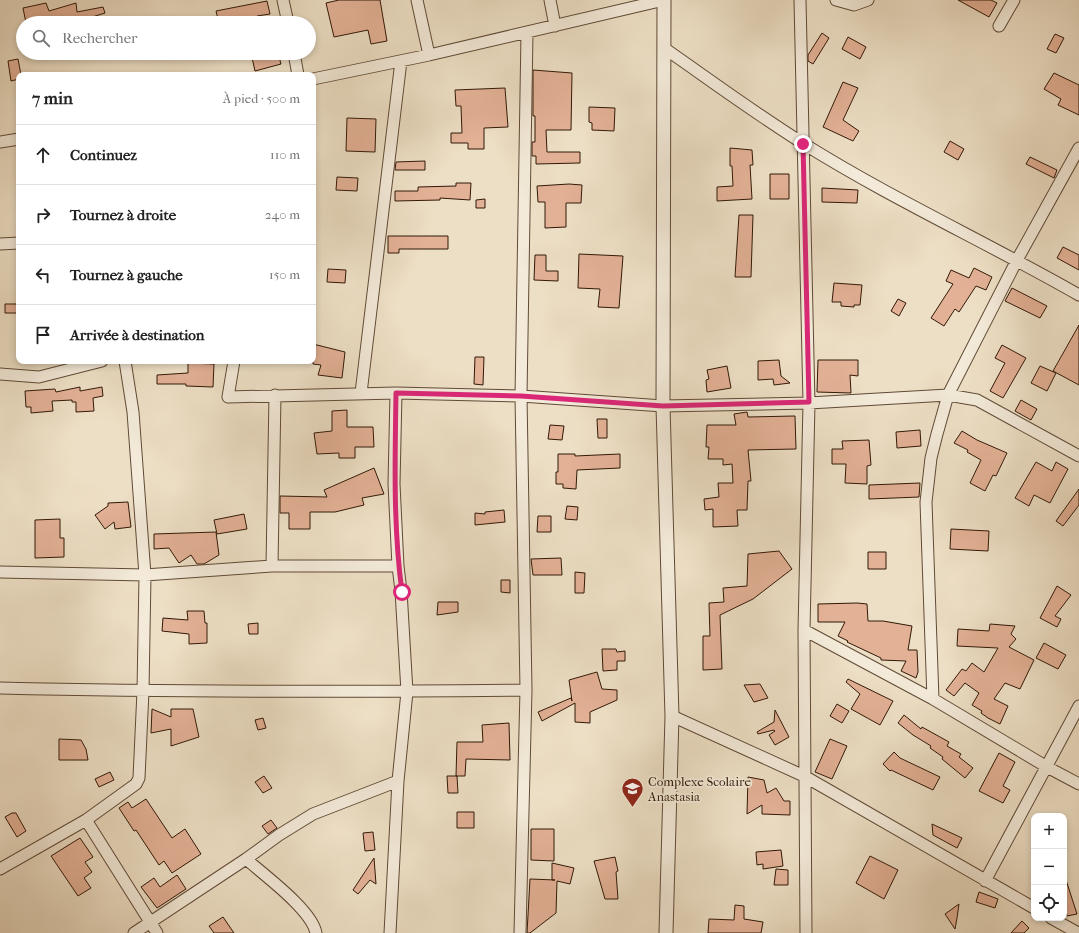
<!DOCTYPE html>
<html lang="fr">
<meta charset="utf-8">
<style>
:root{--surface:#fff;--page:#f2f2f2;--text:#222;--muted:#767676;--line:#e0e0e0}
body{margin:0;font-family:"IM FELL French Canon",serif;background:var(--page);color:var(--text)}
.controls{position:absolute;right:12px;bottom:12px;display:grid;overflow:hidden;border-radius:8px;box-shadow:0 2px 6px #0003}
.controls button{width:36px;height:36px;display:grid;place-items:center;padding:0;border:0;border-bottom:1px solid var(--line);background:var(--surface);color:var(--text);font:20px sans-serif}
.stop{position:absolute;width:12px;height:12px;margin:-9px;border:3px solid #db2777;border-radius:50%;background:#fff}
.stop.end{background:#db2777;border-color:#fff;box-shadow:0 1px 4px #0008}
.list{margin:0;padding:0;list-style:none}
h2{display:flex;justify-content:space-between;align-items:center;height:52px;margin:0;padding:0 16px;font-size:17px}
h2 small{font-size:13px;font-weight:400;color:var(--muted)}
.list li{display:grid;grid-template-columns:26px 1fr auto;gap:12px;align-items:center;box-sizing:border-box;height:60px;padding:0 16px;border-top:1px solid var(--line)}
.list b{display:block;font-size:15px;white-space:nowrap}
.list em{font-size:13px;font-style:normal;color:var(--muted)}
.icon{flex:none;width:22px;height:22px;fill:none;stroke:currentColor;stroke-width:2;stroke-linecap:round;stroke-linejoin:round}
.map{position:relative;flex:none;width:1079px;height:933px;overflow:hidden}
.search{position:absolute;background:var(--surface);box-shadow:0 2px 6px #0003;left:16px;top:16px;width:300px;height:44px;display:flex;align-items:center;gap:10px;box-sizing:border-box;padding:0 14px;border-radius:22px;color:var(--muted);font-size:15px}
.panel{position:absolute;background:var(--surface);box-shadow:0 2px 6px #0003;left:16px;top:72px;width:300px;height:292px;border-radius:8px}
.map>svg:first-child{display:block}
.building{fill:#e3b196;stroke:#311807}
.lines{fill:none;stroke-linecap:round;stroke-linejoin:round}
.minor-casing{stroke:#604a36;stroke-width:13}
.tertiary-casing{stroke:#604a36;stroke-width:15}
.minor{stroke:#f3ead9;stroke-width:11}
.tertiary{stroke:#f3ead9;stroke-width:13}
.route{stroke:#db2777;stroke-width:5}
.labels{text-anchor:middle;dominant-baseline:central;stroke-width:3.5;stroke-linejoin:round;paint-order:stroke}
.poi-label{font-size:13px;fill:#311807;stroke:#f3ead9;text-anchor:start}
</style>
<div class="map">
<svg width="1079" height="933" viewBox="0 0 1079 933">
<rect width="100%" height="100%" fill="#eddfc5"/>
<filter id="stains"><feTurbulence type="fractalNoise" baseFrequency=".005" numOctaves="4"/><feColorMatrix values="0 0 0 0 .2 0 0 0 0 .09 0 0 0 0 .02 0 0 0 .5 -.17"/></filter>
<radialGradient id="worn" r=".72"><stop offset=".6" stop-color="#630" stop-opacity="0"/><stop offset="1" stop-color="#630" stop-opacity=".3"/></radialGradient>
<path class="building" d="M339,0H380L387,41L371,44L368,30L334,37L326,3Z
M958,0H991L997,3L989,17Z
M267,1L270,14L257,16L258,19L239,23H219L216,11Z
M46,3L49,11L76,3L77,12L103,7L105,13L73,23H26L23,8Z
M822,33L829,38L813,64L808,61V55Z
M1055,34L1064,38L1056,53L1047,49Z
M848,37L866,47L860,59L842,49Z
M251,53H278L281,64L255,71Z
M18,59L21,75H19V79L11,81L8,61Z
M533,70L572,73L571,130H546L547,152H580V163L536,164V156H532V142H535V116H533Z
M1054,73L1079,85V115L1058,105L1061,99L1044,89Z
M843,82L858,88L843,120L859,131L853,141L823,127Z
M505,88L508,127L484,128V149H468V143H451V133H462L461,106H456L455,90Z
M589,107L615,108L614,131L592,130V123L589,122Z
M347,118L376,119L375,152L346,151Z
M950,141L964,149L958,160L944,152Z
M730,148L752,150L753,165H750L752,199L717,201V187L733,186L732,166H730Z
M1030,157L1057,170L1054,178L1026,164Z
M425,161V170H395L396,162Z
M770,174H789V199H770Z
M337,177L358,178L357,191L336,190Z
M456,183H471L470,200L440,198V200L395,201V191H418V187L456,186Z
M569,184L582,185L581,203H566V227L545,228V202H538L537,186Z
M822,188L858,190L857,203L822,202Z
M485,199V208H476V200Z
M739,215H753L751,277H735Z
M388,236H448V249H399V253H388Z
M1063,247L1079,255V270L1057,258Z
M579,254L623,256L619,308L598,307L600,289L578,288Z
M535,255H546V271H558V281L534,280Z
M974,268L992,277L986,290L976,286L959,312L955,309L944,326L931,318L953,284L946,281L951,270L969,278Z
M328,269L346,270L345,283L327,282Z
M834,283L862,285L860,305H854V307L841,306V302H832Z
M1012,288L1047,306L1040,318L1005,301Z
M898,299L906,303L899,316L891,311Z
M5,304H19V313H5Z
M1079,325V385L1053,371Z
M313,344L345,352L342,378L318,375L321,365L313,364Z
M1002,345L1026,358L1003,398L990,391L1005,363L995,358Z
M475,357H484L483,385L474,384Z
M779,360L781,376L790,383L774,385L773,379L758,380V361Z
M818,360H858V376L850,375L851,393L817,392Z
M188,363L214,364L213,387L186,386V384H157V375L188,373Z
M727,366L731,388L707,392L706,380L709,379L707,370Z
M1040,366L1056,373L1047,391L1031,383Z
M80,387V391L102,387L103,396L93,398L94,411L76,412V402H72V400L52,401L53,411L31,413V407H26L25,391L55,389L56,392Z
M1021,400L1037,409L1031,420L1015,411Z
M347,410V427H373L374,447H355V458H339V453L317,454L314,433L332,431V411Z
M747,412L748,417L795,416L796,449L748,450L751,481H748L747,510H737L738,526L713,527V509L705,510L704,499L719,497L718,483H733L732,464L723,465V459H708L709,447H706L707,425H736L734,414Z
M597,419H607V438H598Z
M550,425L564,426L562,440L548,439Z
M920,430L921,446L897,448L896,432Z
M962,431L977,440L1007,453L996,476L993,475L985,491L970,483L981,460L967,452L968,450L954,443Z
M869,440L871,465L867,466V484L845,483L846,464H832V449H843L842,441Z
M558,454H575V456L620,454V468L577,470L576,489L563,488V484H556V472H558Z
M1036,462L1052,471L1056,462L1068,469L1050,503L1034,495L1029,506L1015,498Z
M374,468L384,494L362,498L364,505L335,512H310V529H289V513H280V496L327,497L324,490Z
M920,483L919,497L869,499V485Z
M1079,489V505L1063,526L1056,521Z
M128,502L131,527L115,529L114,522L105,529L95,515L108,506V503Z
M567,506L578,507L577,520L565,519Z
M504,510L505,522L475,525V513L485,514V512Z
M244,514L247,529L217,534L214,520Z
M538,516H551V532H537Z
M60,519V538H64V557L35,558V520Z
M951,529L989,531L988,551L950,549Z
M216,532L219,555L204,564H197L191,555L179,563L169,548L154,549V534Z
M779,551L792,569L753,599L720,615L722,669L703,670V636H710L709,603L724,602L723,588L747,586L748,554Z
M868,552H886V569H868Z
M561,558L562,575H533L531,559Z
M575,572L585,573L584,593H575Z
M501,580H510V593L501,592Z
M1057,586L1071,595L1055,616L1061,619L1057,627L1040,618Z
M438,602H458V612L437,615Z
M857,603L867,604L868,621H883L912,626L908,650H917L918,672L916,678L901,671L906,661L881,660V658L847,642L848,641L838,636L845,622H818V604Z
M187,611H204L205,623H207V643L189,644V634L162,631L163,618L188,620Z
M258,623V634H249L248,624Z
M990,624L1015,626L1011,634L1016,639L1009,647L1034,660L1020,689L1005,683L994,699L1008,706L1000,724L988,718L981,713L982,711L972,705L979,693L965,683L954,696L946,690L962,669L966,671L972,663L984,672L998,648L957,646L958,629L989,631Z
M1044,643L1066,655L1058,669L1036,658Z
M602,649H616L617,652L625,651V661H617V670L603,671Z
M597,672L602,689L617,690V700L590,712V723L575,722V703L542,721L538,712L571,698L572,701L569,680Z
M848,679L893,701L880,725L851,709L860,694L846,682Z
M760,684L768,698L754,702L744,685Z
M837,704L849,711L842,723L830,716Z
M152,709L171,717V709H193L199,737L171,746V729L151,733Z
M775,710L789,737L775,745L769,735L775,731L774,730L758,734L757,732L774,722Z
M904,715L921,729L922,727L949,742L947,746L961,754L959,757L973,768L965,778L942,759L943,757L930,748L931,746L913,735L898,723Z
M263,718L266,728L258,730L255,720Z
M509,723L510,760L466,759L465,776H456L457,742H483L482,725Z
M59,739L81,740L86,749L88,760H59Z
M830,739L847,746L832,779L815,772Z
M894,752L900,758L940,777L933,790L891,770L890,771L883,764Z
M999,753L1015,762L1003,786L1010,790L1003,803L979,791Z
M110,772L114,780L99,787L95,779Z
M264,776L272,788L263,793L255,782Z
M447,776H457L458,793H448Z
M748,777L764,780L767,793L776,788L784,801H790V815L762,814V805L747,814Z
M146,799L172,838L185,829L201,854L172,873L164,861L159,865L136,830L134,831L119,808L128,802L132,808Z
M457,812H474V828H457Z
M12,813H16L26,831L17,837L5,817Z
M271,820L277,828L268,834L262,826Z
M932,824L962,838L957,848L933,835Z
M531,829H554V861L531,860Z
M373,832L375,850L365,851L363,833Z
M80,838L93,857L85,862L92,872L84,878L91,888L78,896L51,856Z
M781,850L783,866L763,869V864L757,865L756,852Z
M870,856L898,870L884,899L856,883Z
M615,857L618,871L616,872L618,899H605L594,861Z
M374,858L376,884L370,880L358,894L353,890Z
M552,863L574,868L570,884L557,881L556,913L530,933H527L530,879L555,880H552Z
M776,869L788,870V885H774Z
M177,875L186,889L157,908L141,887L154,878L160,887Z
M1064,880H1066L1077,914L1067,916L1064,905Z
M979,892L998,899L995,908L976,902Z
M959,904L957,918L955,929L945,914Z
M735,905L744,906V919L763,922L761,933H708L709,919L734,920Z
M223,917L234,933H214L209,926Z
M1022,921L1029,928L1024,933H1011Z"/>
<g class="lines">
<defs>
<path id="minor" d="M283,0L288,23
M417,0L429,55
M550,0L555,26
M800,0L809,403L804,630L806,933
M836,0L854,5L868,0
M999,26L1014,0
M664,48C710,80 756,114 804,144C892,199 988,243 1079,295
M294,53L298,75
M313,79L429,55L664,0
M0,142L19,139
M0,244L19,243
M234,361L228,397L396,393L521,396L663,406L809,403L948,395L977,400L1079,456
M0,374L39,377L102,361
M361,393L401,61
M272,566L275,395
M0,572L145,575L272,566H398L394,484L396,393
M804,630L933,699L1047,767L1079,784
M0,688C175,692 351,692 526,690
M933,699L926,502L931,458L937,434L948,395L1017,260L1079,148
M672,716L804,776L1034,908
M86,820L157,933
M246,859C264,875 312,910 316,933
M0,869L86,820L136,784L139,778L143,691L145,575L133,412L125,361
M985,881L1079,706
M1051,918L1078,933
M134,933L246,859L279,835L313,814L398,781
M390,933L398,781L407,692L401,591L398,566
M520,933L526,690L521,396L527,33"/>
<path id="tertiary" d="M664,0L663,406L672,716L666,933"/>
</defs>
<use href="#minor" class="minor-casing"/>
<use href="#tertiary" class="tertiary-casing"/>
<use href="#minor" class="minor"/>
<use href="#tertiary" class="tertiary"/>
</g>
<g class="lines">
<path class="route" d="M402,592C393,526 395,459 396,393L521,396L663,406L809,402L803,144"/>
</g>
<defs>
<symbol id="school-pin" viewBox="-11 -11 22 30"><path d="M0 17L-7.5 6A9.5 9.5 0 1 1 7.5 6Z" fill="#8f2418" stroke="#f3ead9"/><path d="M0-5L7-2L0 1L-7-2ZM-4 1L0 2.5L4 1V4Q0 6-4 4Z" fill="#fff"/></symbol>
</defs>
<g fill-rule="evenodd">
<use href="#school-pin" x="620" y="776" width="25" height="34"/>
</g>
<g class="labels">
<g class="poi-label">
<text x="648" y="781">Complexe Scolaire<tspan x="648" dy="15">Anastasia</tspan></text>
</g>
</g>
<rect width="100%" height="100%" filter="url(#stains)"/>
<rect width="100%" height="100%" fill="url(#worn)"/>
</svg>
<div class="controls">
<button>+</button>
<button>−</button>
<button><svg class="icon" aria-label="locate" viewBox="0 0 24 24"><circle cx="12" cy="12" r="6"/><path d="M12 2v4M12 18v4M2 12h4M18 12h4"/></svg></button>
</div>
<div class="stop" style="left:402px;top:592px"></div>
<div class="stop end" style="left:803px;top:144px"></div>
<div class="search"><svg class="icon" aria-label="search" viewBox="0 0 24 24"><circle cx="10" cy="10" r="6"/><path d="M15 15l6 6"/></svg>Rechercher</div>
<section class="panel">
<h2>7 min<small>À pied · 500 m</small></h2>
<ul class="list">
<li><svg class="icon" aria-label="ahead" viewBox="0 0 24 24"><path d="M12 20V5M6 11l6-6 6 6"/></svg><div><b>Continuez</b></div><em>110 m</em></li>
<li><svg class="icon" aria-label="right" viewBox="0 0 24 24"><path d="M7 20v-9h11M14 6l5 5-5 5"/></svg><div><b>Tournez à droite</b></div><em>240 m</em></li>
<li><svg class="icon" aria-label="left" viewBox="0 0 24 24"><path d="M17 20v-9H6M10 6l-5 5 5 5"/></svg><div><b>Tournez à gauche</b></div><em>150 m</em></li>
<li><svg class="icon" aria-label="arrive" viewBox="0 0 24 24"><path d="M6 21V4h12l-3 4 3 4H6"/></svg><div><b>Arrivée à destination</b></div></li>
</ul>
</section>
</div>
